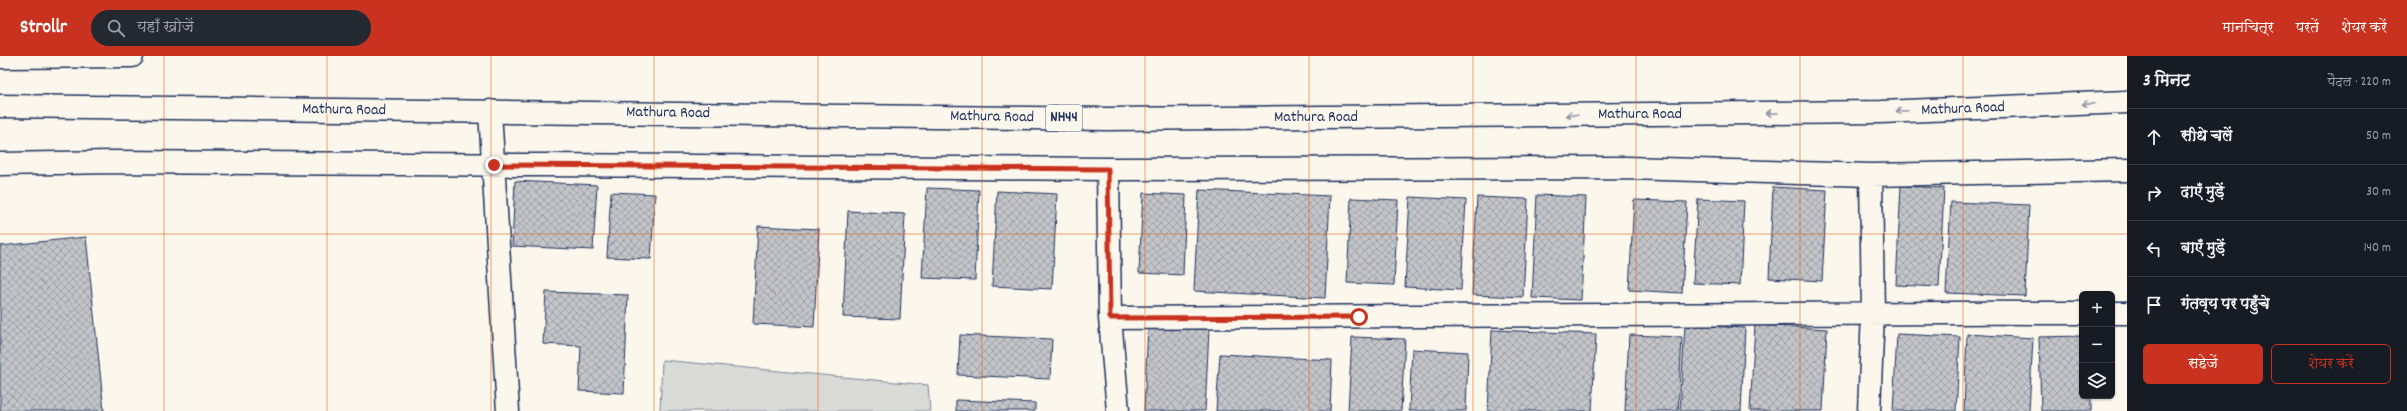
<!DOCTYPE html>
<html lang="hi">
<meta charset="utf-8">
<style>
:root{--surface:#171b24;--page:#242831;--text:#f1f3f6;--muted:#9ea1a6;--line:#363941;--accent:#c8321e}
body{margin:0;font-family:Dekko,"Playpen Sans Deva",sans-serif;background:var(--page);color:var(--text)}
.controls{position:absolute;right:12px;bottom:12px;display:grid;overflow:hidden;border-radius:6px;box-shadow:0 1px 3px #0004}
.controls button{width:36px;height:36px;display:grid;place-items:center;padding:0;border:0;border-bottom:1px solid var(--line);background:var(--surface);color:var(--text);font:20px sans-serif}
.stop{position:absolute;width:12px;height:12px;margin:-9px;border:3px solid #c8321e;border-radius:50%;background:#fff}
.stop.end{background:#c8321e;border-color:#fff;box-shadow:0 1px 4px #0008}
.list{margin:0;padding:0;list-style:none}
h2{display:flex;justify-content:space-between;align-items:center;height:52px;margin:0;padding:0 16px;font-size:17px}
h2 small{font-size:13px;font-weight:400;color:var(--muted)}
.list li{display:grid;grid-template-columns:26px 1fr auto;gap:12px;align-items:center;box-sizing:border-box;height:56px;padding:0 16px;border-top:1px solid var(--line)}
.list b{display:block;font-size:15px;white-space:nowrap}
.list em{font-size:13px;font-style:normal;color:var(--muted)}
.actions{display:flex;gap:8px;padding:12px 16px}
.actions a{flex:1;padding:9px 0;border:1px solid var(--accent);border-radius:6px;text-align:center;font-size:14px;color:var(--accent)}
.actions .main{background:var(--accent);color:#fff}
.icon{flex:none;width:22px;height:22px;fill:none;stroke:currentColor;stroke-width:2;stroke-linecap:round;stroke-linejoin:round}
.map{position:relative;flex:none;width:2127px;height:355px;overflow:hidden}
header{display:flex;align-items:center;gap:24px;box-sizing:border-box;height:56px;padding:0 20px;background:var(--accent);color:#fff}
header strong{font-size:19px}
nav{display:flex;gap:22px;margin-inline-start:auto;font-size:14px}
.search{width:280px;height:36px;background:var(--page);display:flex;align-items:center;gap:10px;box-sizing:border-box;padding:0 14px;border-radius:22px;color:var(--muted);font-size:15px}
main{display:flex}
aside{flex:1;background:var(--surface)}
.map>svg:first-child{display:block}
.green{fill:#dadad7;stroke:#7a849a}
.building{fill:url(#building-cross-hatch);stroke:#1b2f5e}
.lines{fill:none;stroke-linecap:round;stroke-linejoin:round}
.minor-casing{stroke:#1b2f5e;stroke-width:25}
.trunk-casing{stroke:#1b2f5e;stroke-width:25}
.minor{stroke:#fbf7ec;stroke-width:22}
.trunk{stroke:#fbf7ec;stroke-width:22}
.oneway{stroke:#8b93a5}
.route{stroke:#c8321e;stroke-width:5}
.grid{fill:none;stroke:#e8590c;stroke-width:1;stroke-opacity:0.55}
.labels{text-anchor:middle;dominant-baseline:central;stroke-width:3;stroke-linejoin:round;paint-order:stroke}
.shield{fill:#fbf7ec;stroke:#5e6b89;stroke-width:1}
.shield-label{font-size:15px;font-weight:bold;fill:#1b2f5e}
.street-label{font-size:16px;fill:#1b2f5e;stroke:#fbf7ec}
</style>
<header>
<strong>Strollr</strong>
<div class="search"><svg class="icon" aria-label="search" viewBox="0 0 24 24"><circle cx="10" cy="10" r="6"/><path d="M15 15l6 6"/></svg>यहाँ खोजें</div>
<nav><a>मानचित्र</a><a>परतें</a><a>शेयर करें</a></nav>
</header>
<main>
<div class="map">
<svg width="2127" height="355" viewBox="0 0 2127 355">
<defs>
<pattern id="building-cross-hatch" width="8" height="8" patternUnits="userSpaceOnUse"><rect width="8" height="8" fill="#c3c5c9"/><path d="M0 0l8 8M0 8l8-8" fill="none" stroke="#9ea0a6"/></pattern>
</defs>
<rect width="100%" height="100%" fill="#fbf7ec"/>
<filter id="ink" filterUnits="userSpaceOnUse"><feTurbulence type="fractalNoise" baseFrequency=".025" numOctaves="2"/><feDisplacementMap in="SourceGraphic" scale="8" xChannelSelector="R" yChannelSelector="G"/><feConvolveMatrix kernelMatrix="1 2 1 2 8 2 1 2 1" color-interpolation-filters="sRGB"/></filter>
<g filter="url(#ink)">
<path class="green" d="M662,304L928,329L930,355H660Z"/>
<path class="building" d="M515,125L597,129L593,194L512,190Z
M1901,130L1944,132L1939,231L1896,229Z
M1773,131L1827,134L1822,225L1769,222Z
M927,132L979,134L975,224L922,222Z
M1199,134L1330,140L1325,242L1194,235Z
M997,135L1057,138L1052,233L992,230Z
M611,136L655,138L651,203L607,201Z
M1143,137L1186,139L1183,219L1139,217Z
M1537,139L1586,141L1581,244L1532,242Z
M1410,141L1466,144L1461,234L1405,231Z
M1477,141L1528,143L1523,241L1472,239Z
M1351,142L1398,144L1394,229L1347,227Z
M1698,143L1744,145L1740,229L1693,227Z
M1634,144L1687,146L1682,237L1629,234Z
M1951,146L2029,149L2025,240L1946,237Z
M848,155L905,158L900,263L843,261Z
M758,170L819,173L814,271L753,268Z
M86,181L104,355H0V190Z
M546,236L628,239L624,337L579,335L581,290L543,288Z
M1685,269L1745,272L1741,355H1680Z
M1755,269L1827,273L1823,355H1750Z
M1148,270L1209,273L1205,355H1144Z
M1492,274L1596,278L1592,355H1488Z
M1897,278L1960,281L1956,355H1893Z
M1967,278L2033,282L2029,355H1964Z
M960,279L1052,283L1050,323L958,319Z
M1629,279L1682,281L1678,355H1625Z
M2082,280V340H2091V355H2041L2039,281Z
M1352,281L1405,283L1401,355H1348Z
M1412,293L1468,296L1466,355H1409Z
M1220,298L1332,304L1330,355H1216Z
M956,344L1035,347V355H956Z"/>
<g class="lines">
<defs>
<path id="minor" d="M490,55L508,355
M0,108L113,106L1108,113L1626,112L1871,119L2127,114
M1108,113L1110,262L1118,355
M2112,257H2127
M1110,262C1434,261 1758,256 2082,257
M1869,355L1873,256L1871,119"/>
<path id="trunk" d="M0,1L132,0
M0,50L1107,63L1881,56L2127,46"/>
</defs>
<use href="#minor" class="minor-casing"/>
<use href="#trunk" class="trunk-casing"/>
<use href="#minor" class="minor"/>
<use href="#trunk" class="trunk"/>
</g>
<defs><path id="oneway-shaft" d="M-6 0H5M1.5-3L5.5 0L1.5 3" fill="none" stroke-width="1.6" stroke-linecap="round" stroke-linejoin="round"/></defs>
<g class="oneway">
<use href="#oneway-shaft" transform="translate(2088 48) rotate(178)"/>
<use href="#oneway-shaft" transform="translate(1902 55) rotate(178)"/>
<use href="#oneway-shaft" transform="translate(1772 57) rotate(180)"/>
<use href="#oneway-shaft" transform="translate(1572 59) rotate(180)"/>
</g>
</g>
<g class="lines" filter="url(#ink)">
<path class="route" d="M494,109L1108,113L1110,262L1359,261"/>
</g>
<path class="grid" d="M164,0V355M327,0V355M491,0V355M654,0V355M818,0V355M982,0V355M1145,0V355M1309,0V355M1473,0V355M1636,0V355M1800,0V355M1963,0V355M0,178H2127"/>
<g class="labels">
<rect class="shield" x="1046" y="49" width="36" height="26" rx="3"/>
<g class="shield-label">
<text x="1064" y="62">NH44</text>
</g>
<g class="street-label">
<text transform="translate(1963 53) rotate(-2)">Mathura Road</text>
<text transform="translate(344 54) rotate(1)">Mathura Road</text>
<text transform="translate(668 57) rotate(1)">Mathura Road</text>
<text x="1640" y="58">Mathura Road</text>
<text transform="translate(992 61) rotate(1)">Mathura Road</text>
<text x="1316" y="61">Mathura Road</text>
</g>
</g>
</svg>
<div class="controls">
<button>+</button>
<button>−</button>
<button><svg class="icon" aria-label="layers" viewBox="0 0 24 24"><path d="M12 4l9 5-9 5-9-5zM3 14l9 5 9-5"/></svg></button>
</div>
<div class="stop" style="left:1359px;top:261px"></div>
<div class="stop end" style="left:494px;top:109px"></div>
</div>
<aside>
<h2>3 मिनट<small>पैदल · 220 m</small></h2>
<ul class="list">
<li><svg class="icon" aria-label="ahead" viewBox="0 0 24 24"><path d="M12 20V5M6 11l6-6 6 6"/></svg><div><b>सीधे चलें</b></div><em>50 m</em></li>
<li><svg class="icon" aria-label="right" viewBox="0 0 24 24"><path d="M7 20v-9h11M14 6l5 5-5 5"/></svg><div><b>दाएँ मुड़ें</b></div><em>30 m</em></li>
<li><svg class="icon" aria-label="left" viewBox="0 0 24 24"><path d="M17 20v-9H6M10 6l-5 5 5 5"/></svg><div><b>बाएँ मुड़ें</b></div><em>140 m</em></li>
<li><svg class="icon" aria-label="arrive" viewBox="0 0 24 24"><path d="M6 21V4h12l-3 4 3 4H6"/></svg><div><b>गंतव्य पर पहुँचे</b></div></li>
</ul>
<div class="actions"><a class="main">सहेजें</a><a>शेयर करें</a></div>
</aside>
</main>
